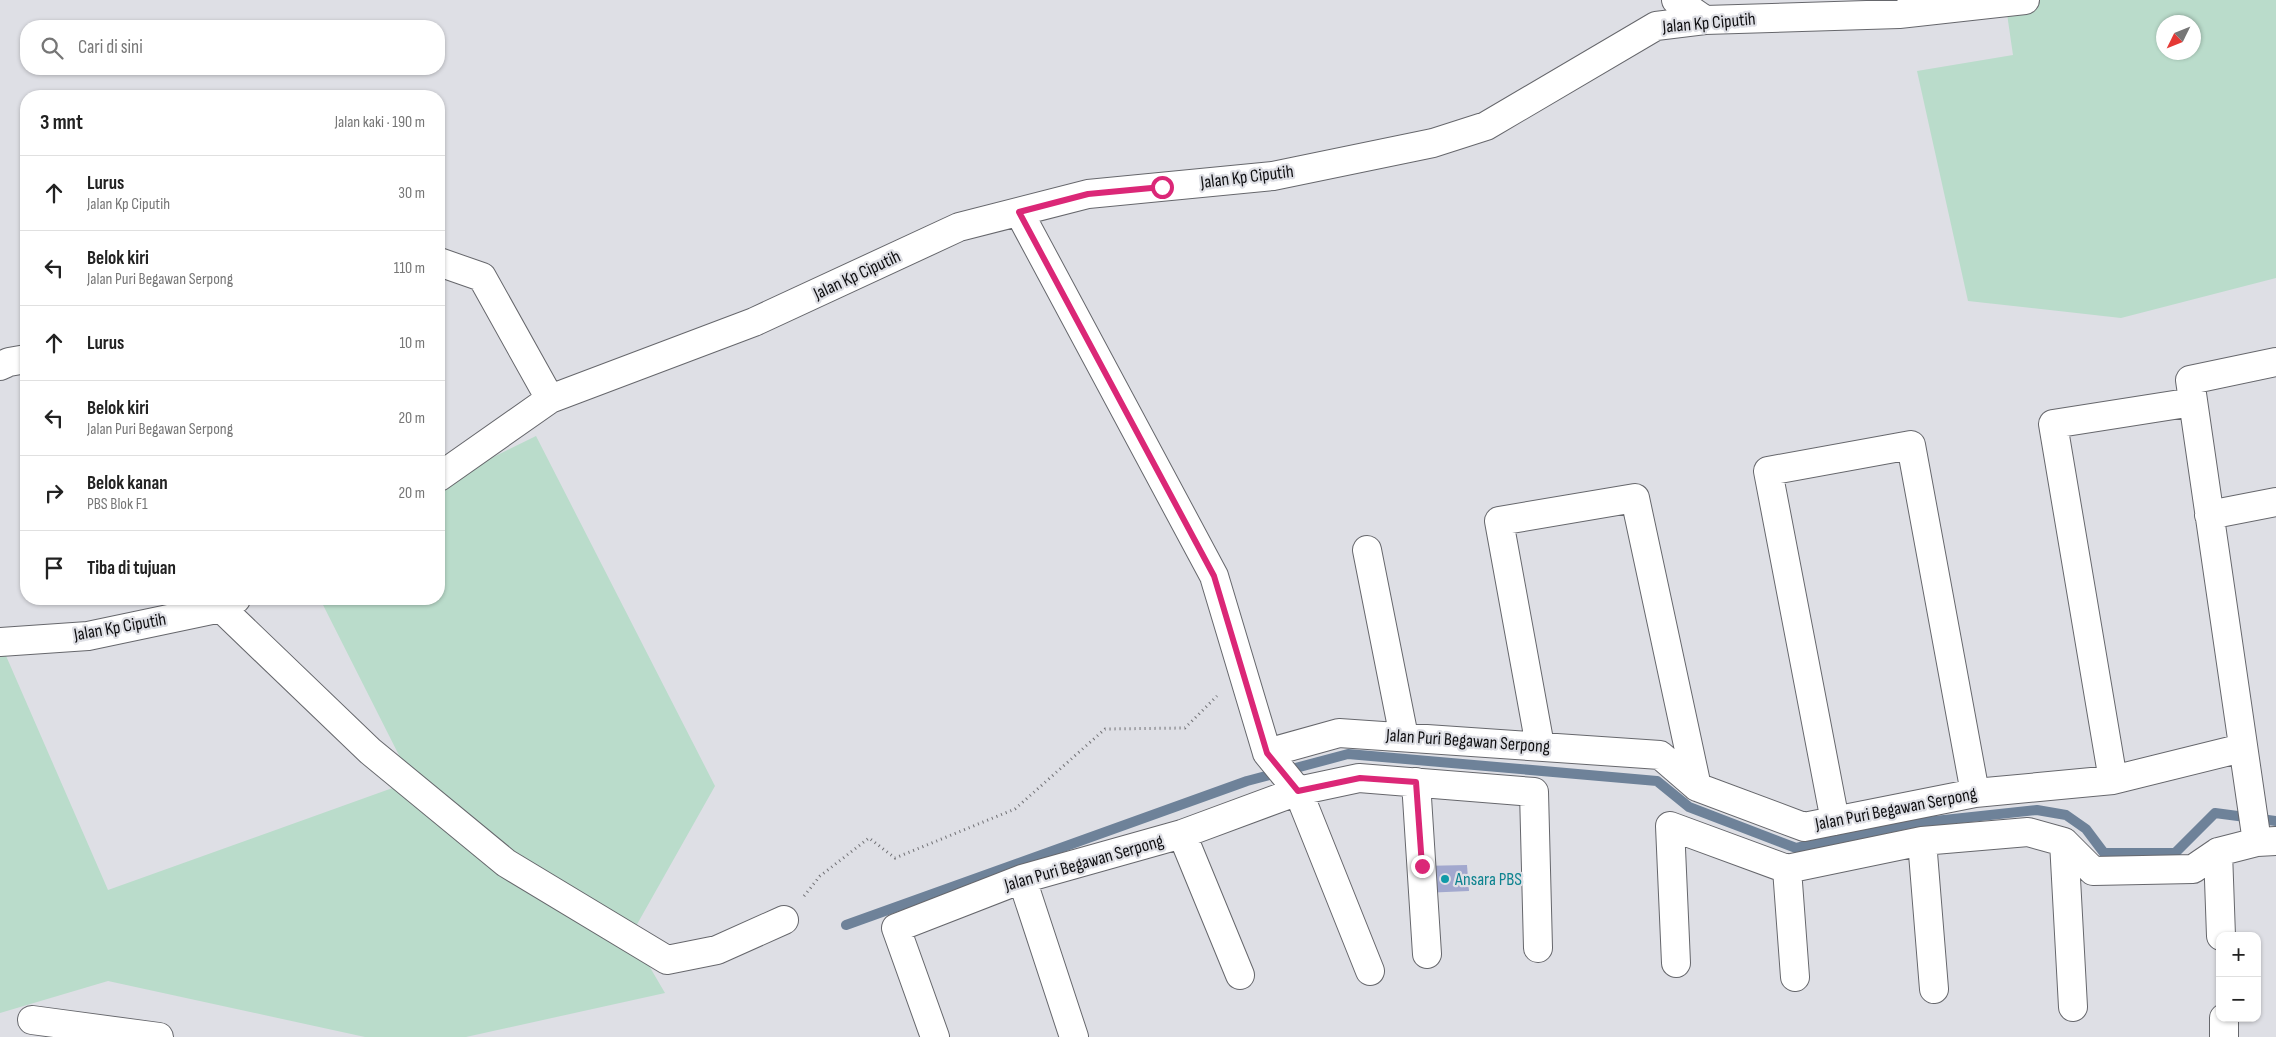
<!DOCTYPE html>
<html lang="id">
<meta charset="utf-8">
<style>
:root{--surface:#fff;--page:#f2f2f2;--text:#222;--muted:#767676;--line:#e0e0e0}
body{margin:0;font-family:"Sofia Sans Condensed",sans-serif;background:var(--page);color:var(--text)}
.controls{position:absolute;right:15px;bottom:15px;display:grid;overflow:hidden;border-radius:10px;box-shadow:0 1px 4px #0004}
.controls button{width:45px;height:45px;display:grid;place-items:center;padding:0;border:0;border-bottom:1px solid var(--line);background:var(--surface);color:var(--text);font:25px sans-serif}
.compass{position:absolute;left:2156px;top:15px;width:45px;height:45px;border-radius:50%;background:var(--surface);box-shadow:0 1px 4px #0004;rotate:227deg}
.stop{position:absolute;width:15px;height:15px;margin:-11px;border:4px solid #db2777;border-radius:50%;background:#fff}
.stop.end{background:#db2777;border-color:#fff;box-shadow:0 1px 5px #0008}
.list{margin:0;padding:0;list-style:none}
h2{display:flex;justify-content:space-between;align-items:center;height:65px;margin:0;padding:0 20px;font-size:21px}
h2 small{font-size:16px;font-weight:400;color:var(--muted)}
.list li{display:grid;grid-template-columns:32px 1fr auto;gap:15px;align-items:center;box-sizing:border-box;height:75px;padding:0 20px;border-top:1px solid var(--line)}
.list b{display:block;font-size:19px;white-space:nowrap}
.list p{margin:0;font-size:16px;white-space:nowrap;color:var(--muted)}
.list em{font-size:16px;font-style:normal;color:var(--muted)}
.icon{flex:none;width:28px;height:28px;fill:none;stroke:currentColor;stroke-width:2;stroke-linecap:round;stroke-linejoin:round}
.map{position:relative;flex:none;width:2276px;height:1037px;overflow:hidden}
.search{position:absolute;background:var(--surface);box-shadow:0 1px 4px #0004;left:20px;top:20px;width:425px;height:55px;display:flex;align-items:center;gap:12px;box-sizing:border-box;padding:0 18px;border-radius:20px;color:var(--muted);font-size:19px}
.panel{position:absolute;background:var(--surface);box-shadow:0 1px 4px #0004;left:20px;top:90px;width:425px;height:515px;border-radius:20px}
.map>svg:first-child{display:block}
.green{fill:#badccb;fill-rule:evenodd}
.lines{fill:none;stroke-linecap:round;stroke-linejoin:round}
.stream{stroke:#6e8299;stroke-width:10}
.building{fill:#a2a8ce}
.minor-casing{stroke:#66676c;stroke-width:30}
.path{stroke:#717175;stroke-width:3;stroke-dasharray:1 4;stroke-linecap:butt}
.minor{stroke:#fff;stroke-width:28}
.route{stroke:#db2777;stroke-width:6}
.culture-dot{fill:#0f9aa8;stroke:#dedfe5;stroke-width:2}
.labels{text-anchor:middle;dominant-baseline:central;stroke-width:4.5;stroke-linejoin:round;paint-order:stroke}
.street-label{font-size:18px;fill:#0f0f11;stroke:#dedfe5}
.culture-label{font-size:18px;fill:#0d838f;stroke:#dedfe5;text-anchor:start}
</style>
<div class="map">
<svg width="2276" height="1037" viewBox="0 0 2276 1037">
<rect width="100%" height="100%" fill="#dedfe5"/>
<path class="green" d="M2005,0H2276V278L2121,318L1968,301L1917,71L2013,55ZM2164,22H2194V52H2164Z
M536,436L715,786L631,935L665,993L466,1037H365L108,981L0,1013V642L108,890L412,781L320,599H439V484Z"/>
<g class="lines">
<path class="stream" d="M846,925L1247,781L1348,754L1657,781L1689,807L1796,848L1907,824L2037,810L2066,815L2086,829L2104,853H2175L2215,813L2276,821"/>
</g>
<path class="building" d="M1467,865L1469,891L1423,893L1422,866Z"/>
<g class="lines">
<defs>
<path id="minor" d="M1676,0L1705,20
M1019,212L1214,576L1267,753L1339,733L1660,755L1697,787L1804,827L1975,793L2113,780L2242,748
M439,262L482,277L550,399
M0,366L9,362L26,359
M439,477L550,399L754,322L959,227L1088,194L1273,176L1433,143L1486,126L1656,26L1705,20L1899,14L2025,0
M2209,515L2276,502
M1367,550L1404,737
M218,599L221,608L370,751L506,863L667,960L717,950L784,920
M0,642L88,636L221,608L236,599
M1540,746L1499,521L1635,498L1697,787
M1267,753L1298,791L1370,971
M2113,780L2053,424L2193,402
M1416,782L1427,954
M1835,821L1768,471L1911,445L1975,793
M1182,834L1240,975
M1922,841L1934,989
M2064,842L2073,1007
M2257,842L2190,380L2276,362
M2218,852L2221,936
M1787,869L1795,977
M1022,879L1074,1037
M1676,963L1670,826L1787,869L1922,841L2028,832L2064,842L2093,871L2193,869L2218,852L2257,842L2276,841
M2224,1018V1037
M32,1020L159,1037
M935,1037L896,928L1022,879L1182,834L1298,791L1359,778L1534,792L1538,948"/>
</defs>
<use href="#minor" class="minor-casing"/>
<path class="path" d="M804,896L820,876L869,838L895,858L1015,809L1105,729L1185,728L1217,696"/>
<use href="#minor" class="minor"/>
</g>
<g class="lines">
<path class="route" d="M1162,187L1088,194L1019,212L1214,576L1267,753L1298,791L1360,778L1416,782L1422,866"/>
</g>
<circle class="culture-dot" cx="1445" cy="879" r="5"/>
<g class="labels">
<g class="street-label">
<text transform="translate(1709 23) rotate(-5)">Jalan Kp Ciputih</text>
<text transform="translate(1247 177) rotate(-7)">Jalan Kp Ciputih</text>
<text transform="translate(857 275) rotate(-25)">Jalan Kp Ciputih</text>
<text transform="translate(120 627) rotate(-10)">Jalan Kp Ciputih</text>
<text transform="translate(1468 741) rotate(4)">Jalan Puri Begawan Serpong</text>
<text transform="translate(1896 809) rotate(-11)">Jalan Puri Begawan Serpong</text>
<text transform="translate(1084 863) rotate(-16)">Jalan Puri Begawan Serpong</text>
</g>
<g class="culture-label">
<text x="1455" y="879">Ansara PBS</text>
</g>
</g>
</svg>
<div class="controls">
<button>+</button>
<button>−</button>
</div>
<svg class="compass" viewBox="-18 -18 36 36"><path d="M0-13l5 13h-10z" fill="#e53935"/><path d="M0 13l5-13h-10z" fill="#767676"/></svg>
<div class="stop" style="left:1162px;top:187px"></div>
<div class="stop end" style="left:1422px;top:866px"></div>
<div class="search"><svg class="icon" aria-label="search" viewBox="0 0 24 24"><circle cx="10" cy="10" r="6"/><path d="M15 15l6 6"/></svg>Cari di sini</div>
<section class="panel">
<h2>3 mnt<small>Jalan kaki · 190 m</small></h2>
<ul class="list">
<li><svg class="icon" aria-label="ahead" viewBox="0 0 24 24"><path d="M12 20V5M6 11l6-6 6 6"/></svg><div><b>Lurus</b><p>Jalan Kp Ciputih</p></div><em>30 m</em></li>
<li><svg class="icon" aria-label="left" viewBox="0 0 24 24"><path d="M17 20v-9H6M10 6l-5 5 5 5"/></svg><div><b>Belok kiri</b><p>Jalan Puri Begawan Serpong</p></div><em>110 m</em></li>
<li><svg class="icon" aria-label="ahead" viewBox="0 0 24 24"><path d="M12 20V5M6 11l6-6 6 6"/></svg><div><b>Lurus</b></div><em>10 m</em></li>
<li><svg class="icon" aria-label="left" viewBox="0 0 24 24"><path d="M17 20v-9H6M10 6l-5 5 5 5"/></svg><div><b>Belok kiri</b><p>Jalan Puri Begawan Serpong</p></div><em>20 m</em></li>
<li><svg class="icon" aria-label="right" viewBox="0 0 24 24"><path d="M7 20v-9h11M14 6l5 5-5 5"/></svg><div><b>Belok kanan</b><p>PBS Blok F1</p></div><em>20 m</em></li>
<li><svg class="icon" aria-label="arrive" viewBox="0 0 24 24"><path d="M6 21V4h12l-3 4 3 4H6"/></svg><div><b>Tiba di tujuan</b></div></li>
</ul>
</section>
</div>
